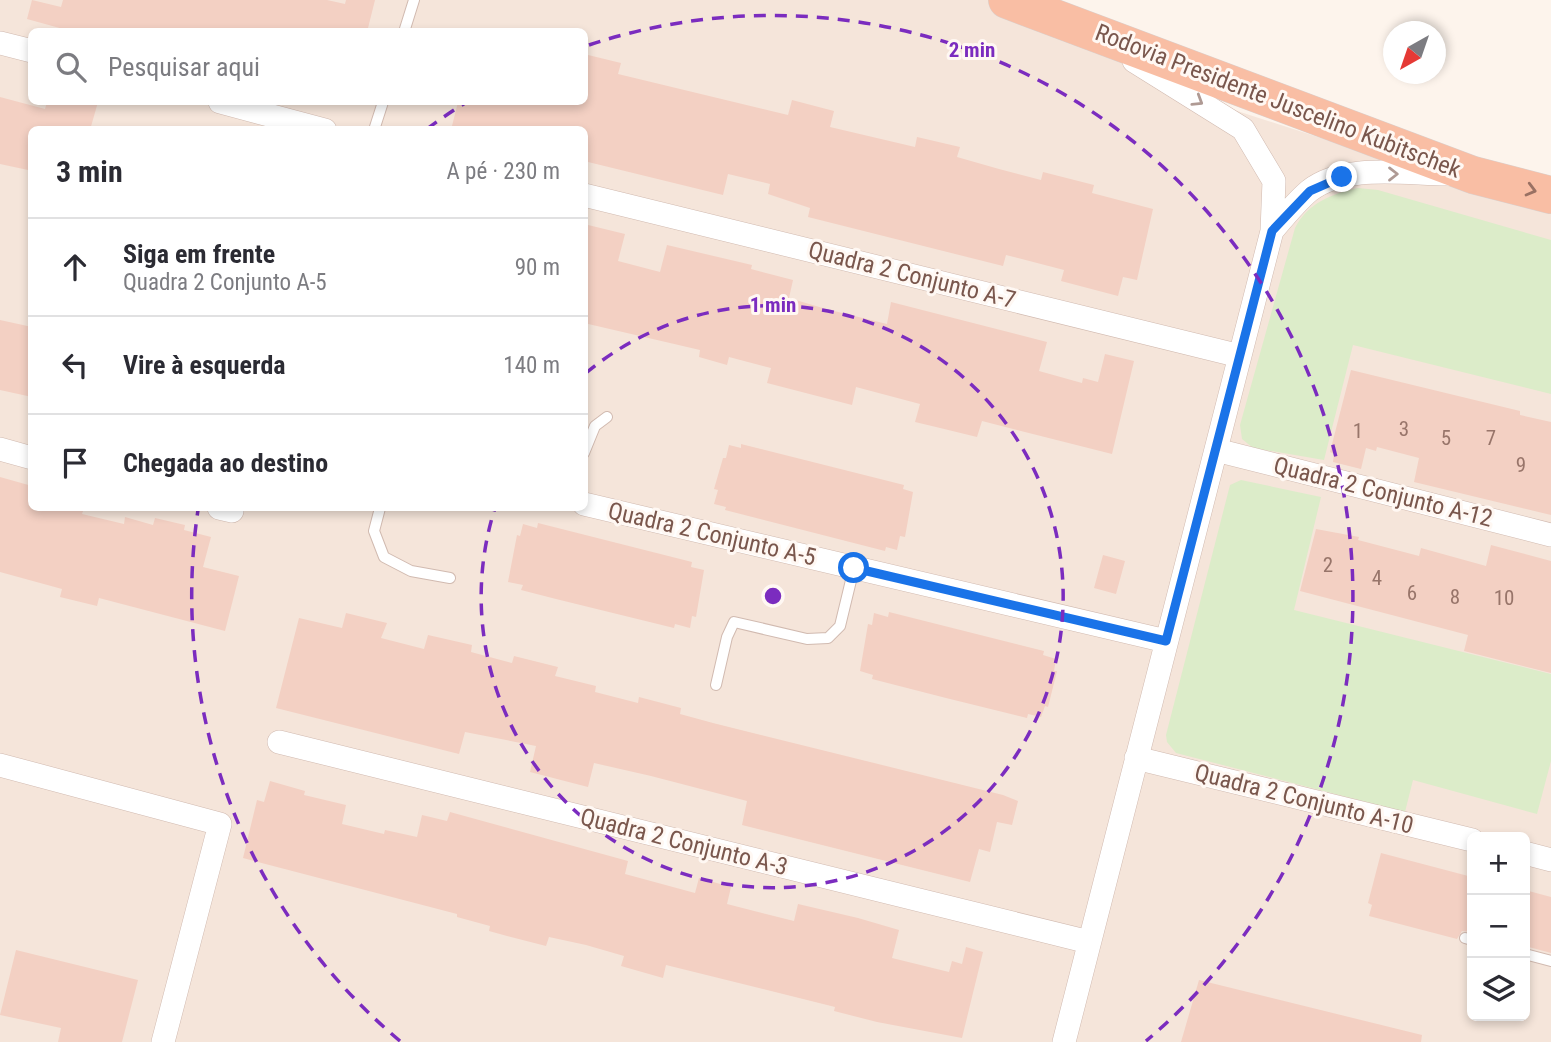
<!DOCTYPE html>
<html lang="pt">
<meta charset="utf-8">
<style>
:root{--surface:#fff;--page:#f7f7f7;--text:#2b2b33;--muted:#7c7c81;--line:#e1e1e2}
body{margin:0;font-family:"Roboto Condensed",sans-serif;background:var(--page);color:var(--text)}
.controls{position:absolute;right:21px;bottom:21px;display:grid;overflow:hidden;border-radius:10px;box-shadow:0 4px 10px #0003}
.controls button{width:63px;height:63px;display:grid;place-items:center;padding:0;border:0;border-bottom:2px solid var(--line);background:var(--surface);color:var(--text);font:35px sans-serif}
.compass{position:absolute;left:1383px;top:21px;width:63px;height:63px;border-radius:50%;background:var(--surface);box-shadow:0 4px 10px #0003;rotate:220deg}
.stop{position:absolute;width:21px;height:21px;margin:-16px;border:5px solid #1a73e8;border-radius:50%;background:#fff}
.stop.end{background:#1a73e8;border-color:#fff;box-shadow:0 2px 7px #0008}
.list{margin:0;padding:0;list-style:none}
h2{display:flex;justify-content:space-between;align-items:center;height:91px;margin:0;padding:0 28px;font-size:30px}
h2 small{font-size:23px;font-weight:400;color:var(--muted)}
.list li{display:grid;grid-template-columns:46px 1fr auto;gap:21px;align-items:center;box-sizing:border-box;height:98px;padding:0 28px;border-top:2px solid var(--line)}
.list b{display:block;font-size:26px;white-space:nowrap}
.list p{margin:0;font-size:23px;white-space:nowrap;color:var(--muted)}
.list em{font-size:23px;font-style:normal;color:var(--muted)}
.icon{flex:none;width:38px;height:38px;fill:none;stroke:currentColor;stroke-width:2;stroke-linecap:round;stroke-linejoin:round}
.map{position:relative;flex:none;width:1551px;height:1042px;overflow:hidden}
.search{position:absolute;background:var(--surface);box-shadow:0 4px 10px #0003;left:28px;top:28px;width:560px;height:77px;display:flex;align-items:center;gap:18px;box-sizing:border-box;padding:0 24px;border-radius:10px;color:var(--muted);font-size:26px}
.panel{position:absolute;background:var(--surface);box-shadow:0 4px 10px #0003;left:28px;top:126px;width:560px;height:385px;border-radius:10px}
.map>svg:first-child{display:block}
.residential{fill:#f5e5da;fill-rule:evenodd}
.green{fill:#dcecc9}
.building{fill:#f3d0c3}
.lines{fill:none;stroke-linecap:round;stroke-linejoin:round}
.service-casing{stroke:#d1bab0;stroke-width:12}
.minor-casing{stroke:#d1bab0;stroke-width:24}
.trunk-casing{stroke:#dad0cd;stroke-width:38}
.service{stroke:#fff;stroke-width:10}
.minor{stroke:#fff;stroke-width:23}
.trunk{stroke:#f9bea4;stroke-width:37}
.oneway{stroke:#af9a94}
.oneway2{stroke:#9a7163}
.route{stroke:#1a73e8;stroke-width:9}
.ring{fill:none;stroke:#7b2cbf;stroke-width:3.5;stroke-dasharray:12 9}
.labels{text-anchor:middle;dominant-baseline:central;stroke-width:6;stroke-linejoin:round;paint-order:stroke}
.number-label{font-size:21px;fill:#98756a}
.street-label{font-size:24px;fill:#7a574d;stroke:#fff8f3}
.centre{fill:#7b2cbf;stroke:#fff8f3;stroke-width:3.5}
.ring-label{font-size:21px;text-anchor:middle;font-weight:bold;fill:#7b2cbf;stroke:#fff8f3;stroke-width:6;stroke-linejoin:round;paint-order:stroke}
</style>
<div class="map">
<svg width="1551" height="1042" viewBox="0 0 1551 1042">
<rect width="100%" height="100%" fill="#fdf4ec"/>
<path class="residential" d="M0,0H1012L1197,98L1551,212V1042H0ZM32,32H584V102H32ZM32,130H584V508H32ZM1472,837H1525V1016H1472Z"/>
<path class="green" d="M1358,188L1378,190L1551,240V394L1353,345L1324,460L1253,448L1242,439L1240,425L1295,228C1308,203 1331,194 1358,188Z
M1241,480L1321,497L1294,610L1551,674V761L1537,814L1413,780L1405,812L1176,753L1167,742L1166,735L1230,485Z"/>
<path class="building" d="M32,0L61,7L63,0H327L345,4L346,0H375L367,32H74L27,19Z
M584,54L621,63L618,74L788,115L792,100L834,111L830,127L915,147L917,137L960,147L957,157L999,169L1041,180L1043,172L1094,185L1092,193L1153,209L1137,280L1123,277L1118,296L1061,281L1064,270L1006,255L1003,266L808,217L810,208L768,194L770,184L728,174L723,195L584,161V130H451L458,102H584Z
M0,97L45,109L47,102H98L90,130H32L28,170L0,164Z
M584,224L625,234L618,261L660,272L667,245L752,265L751,269L793,280L789,298L826,309L887,324L891,302L1047,342L1039,371L1082,383L1083,378L1098,382L1105,354L1134,361L1112,454L982,421L977,437L936,427L915,422L920,404L856,387L852,405L767,383L771,368L729,357L727,365L699,357L700,350L584,323Z
M0,320L32,327V397L0,390Z
M1351,370L1520,411V415L1551,422V515L1414,482L1419,458L1377,447L1376,451L1366,448L1361,469L1333,462L1334,454L1330,452Z
M741,444L904,485L903,489L913,492L905,537L900,536L897,550L886,547L885,551L725,510L726,507L714,504L718,490L714,489L723,458H726L729,445L741,448Z
M0,477L32,486V508H84L82,514L124,524L125,517L153,525L155,518L185,525L184,530L211,537L203,567L239,576L225,631L99,598L97,606L60,597L62,589L0,572Z
M538,523L692,562L691,567L704,570L696,617L692,616L690,628L675,624L674,628L556,599L521,590L523,585L508,582L517,535L520,536L523,524L537,528Z
M1316,529L1359,537L1358,540L1419,556L1421,548L1486,566L1491,545L1551,561V673L1464,651L1468,635L1300,591Z
M1103,555L1125,561L1116,594L1094,588Z
M889,612L1044,651L1043,655L1056,659L1054,671H1057L1048,707L1045,706L1041,717L1028,714L1027,718L946,698L872,679L873,675L860,671L868,624L872,625L874,613L888,617Z
M346,613L387,623L381,638L424,649L428,635L472,645L471,652L512,663L514,656L558,667L555,676L596,686L595,692L638,703L639,697L681,708L680,714L713,723L1003,795L1018,801L1012,825L997,822L990,852L979,849L970,882L742,825L747,801L651,776L594,763L588,787L530,772L536,746L465,732L459,754L276,708L299,618L342,628Z
M270,781L305,791L304,795L346,805L342,824L384,834L385,830L417,837L422,815L447,821L450,812L628,861L625,874L695,893L699,878L731,887L727,904L794,921L798,904L858,918L899,930L892,958L949,972L952,961L962,964L966,947L983,952L962,1038L877,1022L834,1011L835,1007L666,965L663,978L621,966L624,956L586,945L549,937L546,946L507,936L489,931L490,926L457,917V914L243,858L257,800L264,802Z
M1381,853L1472,877V932L1462,931L1457,939L1369,916L1372,905L1368,903Z
M1525,890L1551,897V953L1525,946Z
M16,950L138,980L122,1042H58L61,1028L0,1015Z
M1199,980L1422,1035L1421,1042H1181Z"/>
<g class="lines">
<defs>
<path id="service" d="M404,32L414,0
M374,130L383,102
M584,453L595,426L607,417
M380,508L374,531L384,557L411,571L450,578
M716,685L727,637L734,622L807,639L828,638L840,626L854,568
M1465,938L1472,940
M1525,954L1551,961"/>
<path id="minor" d="M0,43L32,51
M220,102L325,130
M584,195L1240,356
M1272,231C1284,217 1295,203 1309,191C1344,163 1406,174 1447,174
M0,449L32,458
M1216,450L1551,535
M584,504L1166,641
M219,508L232,511
M279,742L1089,942
M1136,758L1472,840
M0,765L220,824L163,1042
M1525,853L1551,860
M1064,1042L1272,231L1274,181L1243,129L1134,61"/>
<path id="trunk" d="M1007,0L1473,175L1551,195"/>
</defs>
<use href="#service" class="service-casing"/>
<use href="#minor" class="minor-casing"/>
<use href="#trunk" class="trunk-casing"/>
<use href="#service" class="service"/>
<use href="#minor" class="minor"/>
<use href="#trunk" class="trunk"/>
</g>
<defs><path id="oneway-chevron" d="M-2-3.5L2.5 0L-2 3.5" fill="none" stroke-width="1.6" stroke-linecap="round" stroke-linejoin="round" transform="scale(1.75)"/></defs>
<g class="oneway">
<use href="#oneway-chevron" transform="translate(1198 101) rotate(32)"/>
<use href="#oneway-chevron" transform="translate(1393 174)"/>
</g>
<use class="oneway2" href="#oneway-chevron" transform="translate(1531 190) rotate(15)"/>
<g class="lines">
<path class="route" d="M854,568L1166,641L1272,231L1310,191L1342,177"/>
</g>
<g class="ring">
<path d="M586 373A291 291 0 1 1 495 508"/>
<path d="M400 1041A581 581 0 0 1 198 510M427 129A581 581 0 0 1 465 103M589 45A581 581 0 0 1 1146 1041"/>
</g>
<g class="labels">
<g class="number-label">
<text x="1404" y="429">3</text>
<text x="1358" y="431">1</text>
<text x="1446" y="438">5</text>
<text x="1491" y="438">7</text>
<text x="1521" y="465">9</text>
<text x="1328" y="565">2</text>
<text x="1377" y="578">4</text>
<text x="1412" y="593">6</text>
<text x="1455" y="597">8</text>
<text x="1504" y="598">10</text>
</g>
<g class="street-label">
<text transform="translate(1278 101) rotate(21)">Rodovia Presidente Juscelino Kubitschek</text>
<text transform="translate(912 275) rotate(14)">Quadra 2 Conjunto A-7</text>
<text transform="translate(1383 492) rotate(14)">Quadra 2 Conjunto A-12</text>
<text transform="translate(712 534) rotate(13)">Quadra 2 Conjunto A-5</text>
<text transform="translate(1304 799) rotate(14)">Quadra 2 Conjunto A-10</text>
<text transform="translate(684 842) rotate(14)">Quadra 2 Conjunto A-3</text>
</g>
</g>
<circle cx="773" cy="596" r="10" class="centre"/>
<g class="ring-label">
<text x="972" y="57">2 min</text>
<text x="773" y="312">1 min</text>
</g>
</svg>
<div class="controls">
<button>+</button>
<button>−</button>
<button><svg class="icon" aria-label="layers" viewBox="0 0 24 24"><path d="M12 4l9 5-9 5-9-5zM3 14l9 5 9-5"/></svg></button>
</div>
<svg class="compass" viewBox="-18 -18 36 36"><path d="M0-13l5 13h-10z" fill="#e53935"/><path d="M0 13l5-13h-10z" fill="#7c7c81"/></svg>
<div class="stop" style="left:854px;top:568px"></div>
<div class="stop end" style="left:1342px;top:177px"></div>
<div class="search"><svg class="icon" aria-label="search" viewBox="0 0 24 24"><circle cx="10" cy="10" r="6"/><path d="M15 15l6 6"/></svg>Pesquisar aqui</div>
<section class="panel">
<h2>3 min<small>A pé · 230 m</small></h2>
<ul class="list">
<li><svg class="icon" aria-label="ahead" viewBox="0 0 24 24"><path d="M12 20V5M6 11l6-6 6 6"/></svg><div><b>Siga em frente</b><p>Quadra 2 Conjunto A-5</p></div><em>90 m</em></li>
<li><svg class="icon" aria-label="left" viewBox="0 0 24 24"><path d="M17 20v-9H6M10 6l-5 5 5 5"/></svg><div><b>Vire à esquerda</b></div><em>140 m</em></li>
<li><svg class="icon" aria-label="arrive" viewBox="0 0 24 24"><path d="M6 21V4h12l-3 4 3 4H6"/></svg><div><b>Chegada ao destino</b></div></li>
</ul>
</section>
</div>
